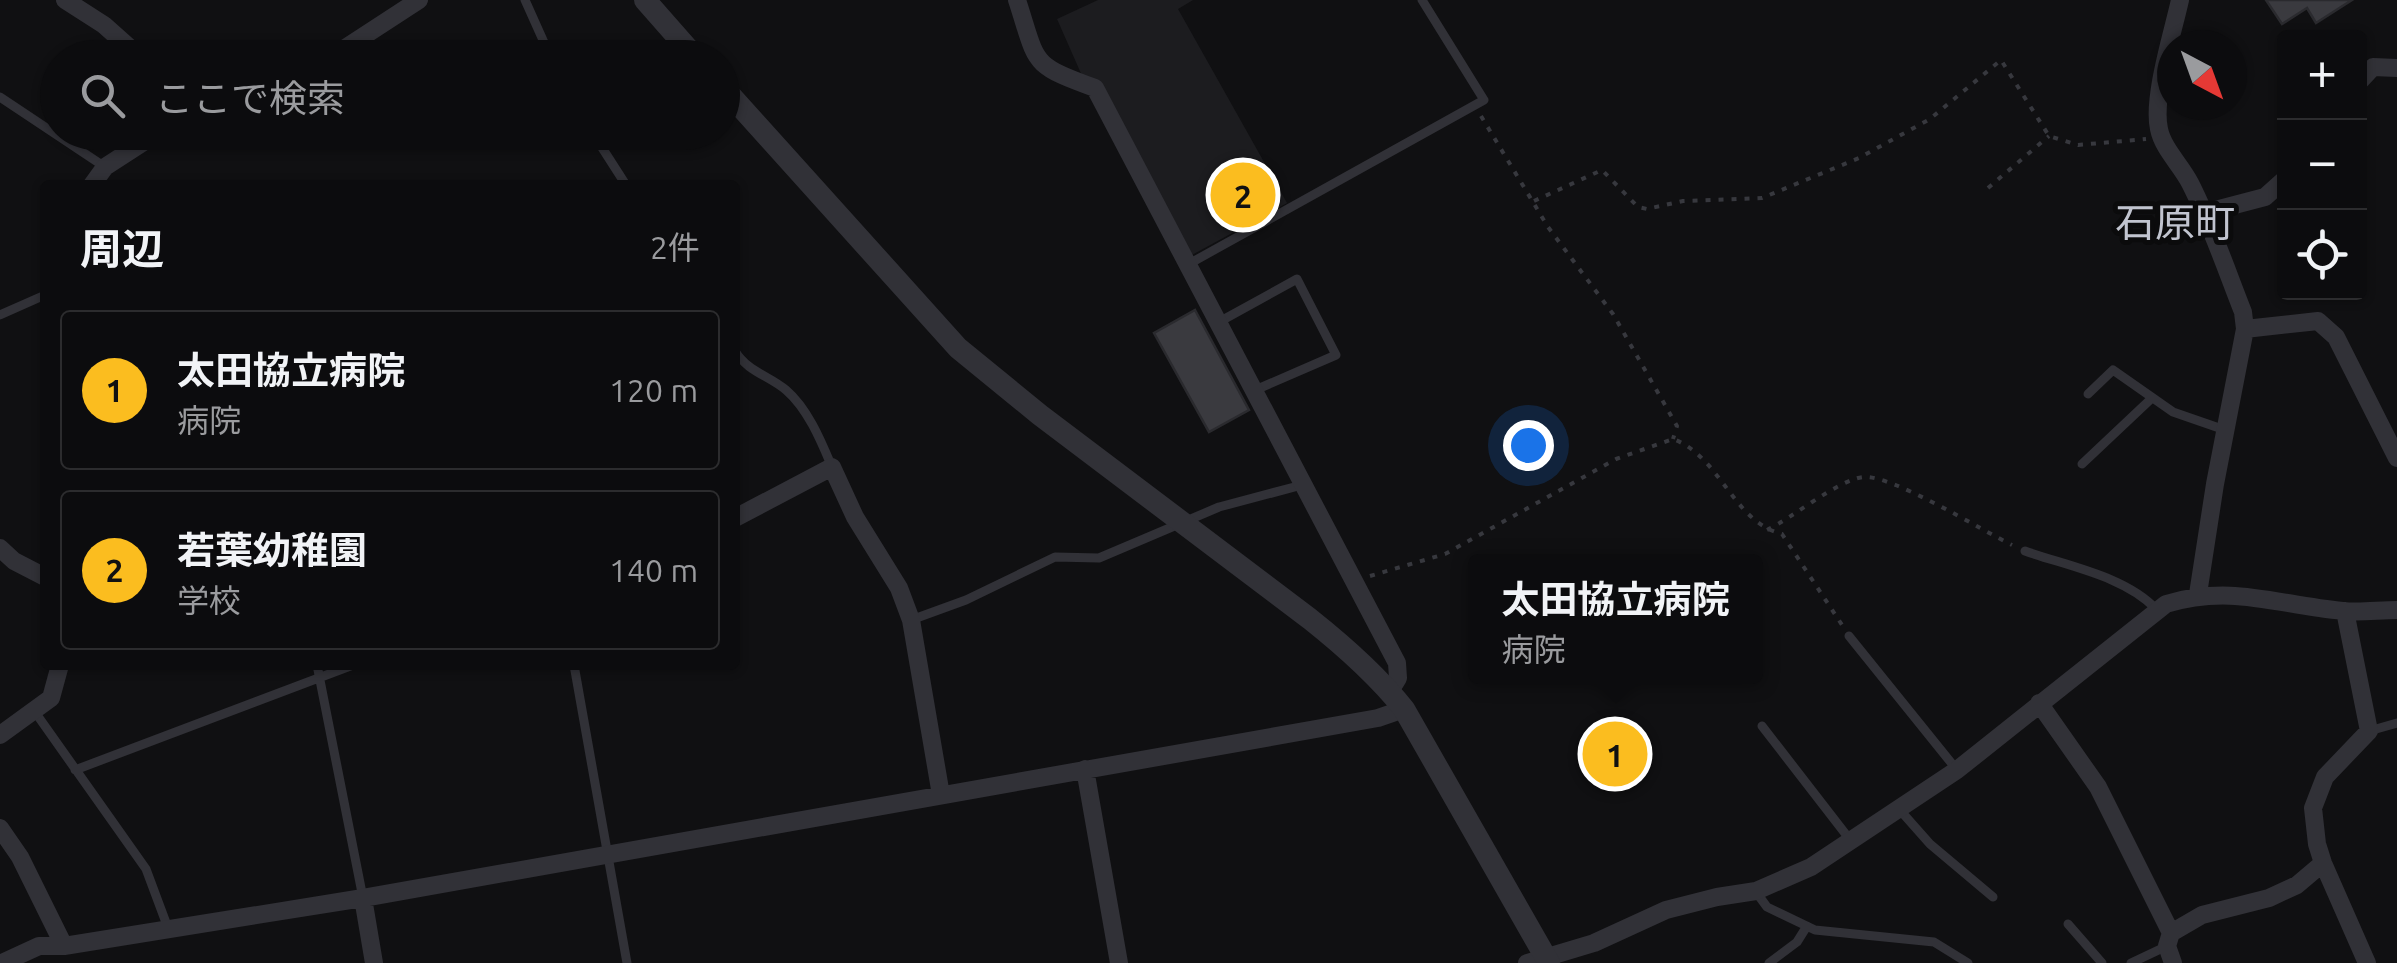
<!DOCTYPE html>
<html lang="ja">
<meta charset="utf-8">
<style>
:root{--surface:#0c0c0e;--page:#151517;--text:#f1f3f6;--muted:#9a9b9e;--line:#2c2c2e;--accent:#fbbd1f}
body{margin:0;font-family:Ubuntu,"Noto Sans JP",sans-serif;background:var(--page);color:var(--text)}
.controls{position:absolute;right:30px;top:30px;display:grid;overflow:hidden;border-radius:10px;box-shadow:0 2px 8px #0004}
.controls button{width:90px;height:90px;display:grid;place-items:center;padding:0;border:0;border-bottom:2px solid var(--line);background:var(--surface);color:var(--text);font:50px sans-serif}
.compass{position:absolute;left:2157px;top:30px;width:90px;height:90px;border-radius:50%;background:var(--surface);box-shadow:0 2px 8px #0004;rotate:139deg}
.you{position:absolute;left:1528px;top:445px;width:35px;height:35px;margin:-25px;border:8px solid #fff;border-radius:50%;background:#1a73e8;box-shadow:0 0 0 15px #1a73e833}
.badge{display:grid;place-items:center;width:65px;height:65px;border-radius:50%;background:var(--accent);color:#111;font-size:32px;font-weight:700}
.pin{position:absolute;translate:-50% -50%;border:5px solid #fff;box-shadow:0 2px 10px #0006}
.popup{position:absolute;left:1468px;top:554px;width:295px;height:130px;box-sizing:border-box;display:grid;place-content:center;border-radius:10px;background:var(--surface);filter:drop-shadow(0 2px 8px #0005);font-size:32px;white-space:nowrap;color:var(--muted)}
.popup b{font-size:38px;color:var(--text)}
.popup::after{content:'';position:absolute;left:50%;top:100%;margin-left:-20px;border:20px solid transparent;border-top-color:var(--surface)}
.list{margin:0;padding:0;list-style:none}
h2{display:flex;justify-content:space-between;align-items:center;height:130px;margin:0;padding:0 40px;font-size:42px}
h2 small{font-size:32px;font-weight:400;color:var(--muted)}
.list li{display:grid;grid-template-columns:65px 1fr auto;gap:30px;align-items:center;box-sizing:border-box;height:160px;margin:0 20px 20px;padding:0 20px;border:2px solid var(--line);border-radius:10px}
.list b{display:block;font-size:38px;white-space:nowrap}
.list p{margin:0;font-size:32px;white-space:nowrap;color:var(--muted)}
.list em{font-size:32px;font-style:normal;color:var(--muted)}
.icon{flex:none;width:55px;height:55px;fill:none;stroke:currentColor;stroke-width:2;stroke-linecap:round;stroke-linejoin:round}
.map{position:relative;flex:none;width:2397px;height:963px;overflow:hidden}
.search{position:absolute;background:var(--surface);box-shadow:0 2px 8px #0004;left:40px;top:40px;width:700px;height:110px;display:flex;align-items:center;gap:25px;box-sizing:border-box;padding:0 35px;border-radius:55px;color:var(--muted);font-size:38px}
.panel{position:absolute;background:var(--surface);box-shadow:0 2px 8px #0004;left:40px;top:180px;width:700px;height:490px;border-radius:10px}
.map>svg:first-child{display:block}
.built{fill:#1c1c1f}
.building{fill:#3a3a3f;stroke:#2a2a2e;stroke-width:2.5}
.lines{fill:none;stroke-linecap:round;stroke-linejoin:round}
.path{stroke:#37383e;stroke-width:4;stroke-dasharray:5 8;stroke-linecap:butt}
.service{stroke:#313137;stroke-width:9}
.minor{stroke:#313137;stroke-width:18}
.tertiary{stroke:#313137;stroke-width:22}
.labels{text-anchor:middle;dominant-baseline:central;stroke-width:10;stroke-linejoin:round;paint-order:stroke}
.quarter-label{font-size:40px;fill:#c1c4cf;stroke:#0b0b0c}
</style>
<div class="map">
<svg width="2397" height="963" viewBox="0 0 2397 963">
<rect width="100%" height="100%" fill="#101012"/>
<path class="built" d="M1098,0H1193L1178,9L1287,203L1190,256L1083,78L1057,19Z"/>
<path class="building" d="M2266,0H2352L2316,23L2307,8L2282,24Z
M1195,310L1249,410L1209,432L1154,333Z"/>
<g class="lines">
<path class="path" d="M1481,116L1548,227L1613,314L1677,426L1673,439
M1988,188L2049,136
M1534,201L1602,170L1638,207L1647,209L1683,201L1762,198L1859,158L1930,119L2001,60L2049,136L2078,145L2146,139
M1767,530C1792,518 1838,480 1863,477C1891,474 1983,531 2012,545
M1370,576L1445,554L1616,459L1673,439C1721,457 1733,522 1782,534L1844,628"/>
<path class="service" d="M525,0L551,58
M0,97L105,167
M592,132L626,185
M1187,265L1484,100L1422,0
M0,315L45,295
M1219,322L1297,279L1336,355L1253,391
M735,351C748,372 768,375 786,390C808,409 821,441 832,467
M2088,394L2113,370L2173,412L2225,430
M2082,464L2152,398
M2025,551C2067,566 2125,576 2156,609
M911,620L966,600L1055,557L1099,558L1219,507L1302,485
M1849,636L1957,770
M317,665L363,898
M574,665L627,963
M35,712L146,869L168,928
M1762,726L1851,841
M2369,731L2397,723
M75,770L353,665
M1899,809L1930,844L1993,897
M1756,892L1767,907L1815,930L1934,942L1968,963
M2068,924L2102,963
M1769,963L1797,942L1807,926
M2131,963L2167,946"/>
<path class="minor" d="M65,0L104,25L141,58
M1017,0C1038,64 1029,64 1095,88L1397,663L1398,678L1390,691
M2180,0C2173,32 2152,98 2159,129C2163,149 2181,165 2190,183C2211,224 2226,269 2243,312L2245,329L2215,484L2198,594
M330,58L419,0
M2360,81L2373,67L2397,68
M92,185L105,167L159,132
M2204,213L2265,197L2284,180
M2245,329L2318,321L2336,337L2397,458
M735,518L832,467L855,517L899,588L911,620L941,795
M0,548L14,561L45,577
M2345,611L2369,731L2325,777L2313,808L2317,844L2323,863L2367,963
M2039,703L2098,787L2171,933L2167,946L2173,963
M0,735L51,698L60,665
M1085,769L1119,963
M0,828L20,857L64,946
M363,898L374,963
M2171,933L2202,915L2269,898L2297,885L2323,863
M2,963L39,946H64L363,898L1378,718L1404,709
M1527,963L1594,943L1666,910L1717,897L1756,891L1811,867L1957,770L2166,604C2232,584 2277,605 2343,611C2360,613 2379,610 2397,610"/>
<path class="tertiary" d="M645,0L696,58
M722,86L958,348L1040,415L1310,619C1344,646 1377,675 1404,709L1549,963"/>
</g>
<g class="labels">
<g class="quarter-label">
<text x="2175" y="222">石原町</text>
</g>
</g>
</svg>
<div class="controls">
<button>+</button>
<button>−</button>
<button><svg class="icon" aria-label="locate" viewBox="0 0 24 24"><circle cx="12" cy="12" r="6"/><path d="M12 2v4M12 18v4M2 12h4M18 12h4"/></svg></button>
</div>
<svg class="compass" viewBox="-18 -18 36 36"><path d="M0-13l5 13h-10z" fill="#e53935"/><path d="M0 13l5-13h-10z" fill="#9a9b9e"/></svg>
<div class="you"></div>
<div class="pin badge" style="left:1615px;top:754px">1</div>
<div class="popup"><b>太田協立病院</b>病院</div>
<div class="pin badge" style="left:1243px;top:195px">2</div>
<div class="search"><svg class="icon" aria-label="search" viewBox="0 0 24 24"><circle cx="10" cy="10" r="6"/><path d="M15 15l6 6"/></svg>ここで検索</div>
<section class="panel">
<h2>周辺<small>2件</small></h2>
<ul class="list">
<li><span class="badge">1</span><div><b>太田協立病院</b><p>病院</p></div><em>120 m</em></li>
<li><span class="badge">2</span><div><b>若葉幼稚園</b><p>学校</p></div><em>140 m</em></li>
</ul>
</section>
</div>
